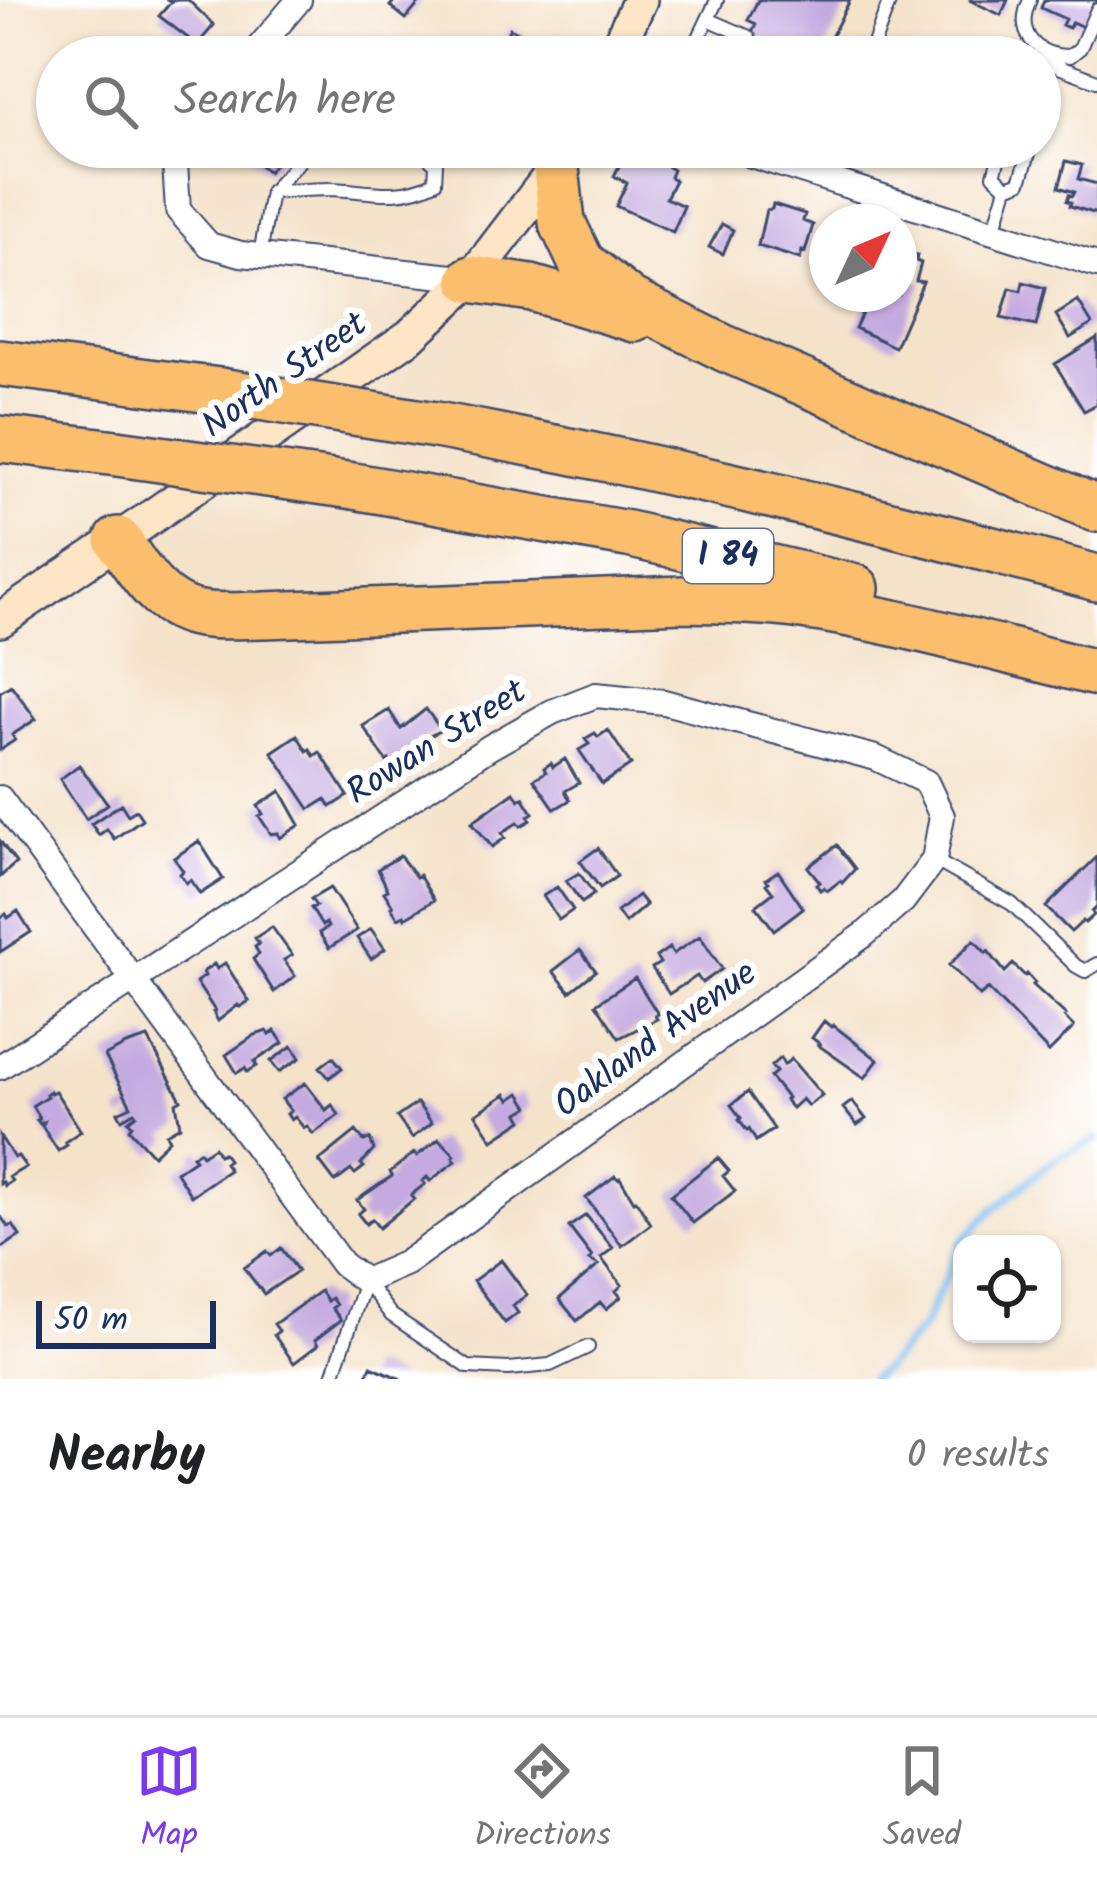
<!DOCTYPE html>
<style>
:root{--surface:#fff;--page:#f2f2f2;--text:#202124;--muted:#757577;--line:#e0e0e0;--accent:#7c3aed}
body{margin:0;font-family:Kalam,sans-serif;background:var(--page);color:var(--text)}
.controls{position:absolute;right:36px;bottom:36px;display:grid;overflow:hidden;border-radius:24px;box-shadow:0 3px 9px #0004}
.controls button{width:108px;height:108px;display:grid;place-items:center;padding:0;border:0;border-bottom:3px solid var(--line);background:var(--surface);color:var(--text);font:60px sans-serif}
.compass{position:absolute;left:809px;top:204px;width:108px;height:108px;border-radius:50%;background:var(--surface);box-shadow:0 3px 9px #0004;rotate:46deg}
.scale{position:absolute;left:36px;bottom:30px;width:180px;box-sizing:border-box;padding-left:12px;border:6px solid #1b2f5e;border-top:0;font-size:33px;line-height:42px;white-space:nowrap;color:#1b2f5e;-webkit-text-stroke:9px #fff;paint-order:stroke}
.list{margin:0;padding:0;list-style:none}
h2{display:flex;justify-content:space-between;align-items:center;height:156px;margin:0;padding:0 48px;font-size:51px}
h2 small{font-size:39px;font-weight:400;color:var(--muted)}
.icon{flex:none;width:66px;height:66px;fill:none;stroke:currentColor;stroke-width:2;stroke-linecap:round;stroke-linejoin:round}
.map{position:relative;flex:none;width:1097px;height:1379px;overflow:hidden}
.search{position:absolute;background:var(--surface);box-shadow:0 3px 9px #0004;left:36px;right:36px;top:36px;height:132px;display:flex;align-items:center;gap:30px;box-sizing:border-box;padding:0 42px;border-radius:66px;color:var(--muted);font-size:45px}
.sheet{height:336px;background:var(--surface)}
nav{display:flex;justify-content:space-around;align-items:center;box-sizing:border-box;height:168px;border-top:3px solid var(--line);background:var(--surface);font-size:33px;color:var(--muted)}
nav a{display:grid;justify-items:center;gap:6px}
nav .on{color:var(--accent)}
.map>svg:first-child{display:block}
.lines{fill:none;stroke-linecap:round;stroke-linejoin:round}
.stream{stroke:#77baed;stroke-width:8}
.building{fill:#c4aae0}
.service-casing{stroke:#3c4a6e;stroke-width:16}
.minor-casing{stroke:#3c4a6e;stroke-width:28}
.secondary-casing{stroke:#3c4a6e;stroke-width:38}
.motorway-casing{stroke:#3c4a6e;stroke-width:50}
.service{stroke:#fff;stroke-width:12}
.minor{stroke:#fff;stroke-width:24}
.secondary{stroke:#fde5c5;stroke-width:33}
.motorway{stroke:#fabe6d;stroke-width:45}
.motorway-bridge-casing{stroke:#3c4a6e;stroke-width:50;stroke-linecap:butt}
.motorway-bridge{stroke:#fabe6d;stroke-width:45}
.labels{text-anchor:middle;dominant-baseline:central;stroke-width:12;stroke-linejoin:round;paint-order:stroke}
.shield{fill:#fff;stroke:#5f6d8e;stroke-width:3}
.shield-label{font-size:33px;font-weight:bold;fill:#1b2f5e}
.street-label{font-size:36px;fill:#1b2f5e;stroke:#fff}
</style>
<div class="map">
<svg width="1097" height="1379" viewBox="0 0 1097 1379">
<rect width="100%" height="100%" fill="#fff"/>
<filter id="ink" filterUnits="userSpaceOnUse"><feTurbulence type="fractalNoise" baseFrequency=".00833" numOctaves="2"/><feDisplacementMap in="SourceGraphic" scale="24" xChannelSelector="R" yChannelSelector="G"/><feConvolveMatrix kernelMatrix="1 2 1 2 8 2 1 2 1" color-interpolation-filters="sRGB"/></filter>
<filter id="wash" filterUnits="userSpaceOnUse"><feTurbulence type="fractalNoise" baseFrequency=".004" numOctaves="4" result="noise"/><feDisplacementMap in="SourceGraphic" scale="48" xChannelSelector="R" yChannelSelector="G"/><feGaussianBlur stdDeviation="2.7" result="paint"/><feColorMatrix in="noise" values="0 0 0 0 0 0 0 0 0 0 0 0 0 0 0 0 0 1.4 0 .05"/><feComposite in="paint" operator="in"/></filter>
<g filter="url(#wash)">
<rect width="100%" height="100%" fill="#f4e2c9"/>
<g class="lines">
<path class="stream" d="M871,1379L883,1370L923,1327L962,1241L992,1211L1055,1159L1097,1139"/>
</g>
<g id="blocks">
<path class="building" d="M168,0H188L214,25L197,45L159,16L171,2Z
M395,0H422L406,19L390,6Z
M758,0H850L821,57L806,51L803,57H739L756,24L748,20Z
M969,0H1008L1001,15Z
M1044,0H1097V6L1093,4L1083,27L1072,22L1069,28L1062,25L1065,19L1041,8Z
M510,28L559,53L557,57H495Z
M250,147H296L287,158L283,154L268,172L245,153Z
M628,148L649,158L652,151L671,162L668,167L673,170L670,177L675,180L666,198L684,206L673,232L616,206L627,183L614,176Z
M1066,161L1082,165L1078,179L1097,184V214L1070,206L1071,202L1067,201L1069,195L1072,196L1074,192L1059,187Z
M773,204L805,214L803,221L813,225L805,252L802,251L800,259L758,246L766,210L772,209Z
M722,224L733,230L723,254L709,247Z
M899,250L917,255L916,261L921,263L916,281L923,282L895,347L855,328L871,294H899Z
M1023,282L1045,288L1036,326L1001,318L1010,288L1021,291Z
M1078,301L1092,324L1070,338L1056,315Z
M1097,338V404L1084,411L1055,364Z
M11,685L36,719L12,735L15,740L0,750V692Z
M426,709L441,730L410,747L415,754L394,768L389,760L387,762L363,726L389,710L401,729Z
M608,730L631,765L602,784L579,750L589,744L585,739L595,733L598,737Z
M297,735L307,751L310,749L314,756L320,752L348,796L331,807L326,799L310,809L272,752Z
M565,759L579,783L565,791L570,800L555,809L534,779L546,772L544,768L551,763L553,767Z
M79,765L108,804L86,819L60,779Z
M281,791L300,825L280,838L278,833L271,834L259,816L263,814L258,806Z
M514,792L519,800L523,797L533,813L528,816L531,820L521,826L518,822L502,833L505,838L492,847L472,822Z
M121,804L128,815L136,810L142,819L114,839L107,829L99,835L91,824Z
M0,841L16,863L0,877Z
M199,841L223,879L200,894L190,880L186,883L180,874L183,871L174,858Z
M837,845L855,869L842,883L840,881L827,891L824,887L820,890L816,884L820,882L808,867Z
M598,848L617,876L600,888L580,861Z
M400,856L416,877L419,875L434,900L405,918L404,915L398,918L391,907L393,906L384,892L388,890L378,869Z
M1097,857V907L1092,912L1094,915L1085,923L1083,921L1071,932L1046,907Z
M778,871L803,908L774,930L756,906L773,893L766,884L769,882L766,879Z
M579,873L594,894L582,903L566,881Z
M557,887L573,910L559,920L543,896Z
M330,888L357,930L329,948L319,933L328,927L326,923L322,926L311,908L316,906L311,899Z
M638,895L646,905L625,923L617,912Z
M18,911L31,932L0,952V918L6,914L8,918Z
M272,927L292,955L284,960L295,976L274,992L253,959L259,954L255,947L259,944L255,938Z
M371,929L385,949L371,959L357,938Z
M700,936L722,969L702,983L697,976L669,994L652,968L660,963L656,957L669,948L673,954Z
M974,940L986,953L988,951L1005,972L1013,964L1025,976L1027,974L1035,983L1033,985L1066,1015L1064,1017L1074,1027L1049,1052L988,989L980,996L949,965Z
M580,950L596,971L570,992L553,971Z
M225,963L249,1001L240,1007L238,1005L218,1021L213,1012L215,1011L196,982L205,976L203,972L214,964L217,969Z
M635,978L658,1014L655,1016L657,1019L619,1038L596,1004Z
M824,1021L831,1027L833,1025L878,1060L865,1078L818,1045L820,1044L812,1038Z
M267,1031L270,1035L275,1031L283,1043L254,1062L257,1066L247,1072L245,1068L237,1073L226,1055L255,1035Z
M148,1038L181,1100L176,1103L180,1126L166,1134L169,1140L153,1155L129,1129L132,1125L128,1121L136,1115L134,1112L122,1119L118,1112L131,1106L105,1056L126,1045Z
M292,1046L300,1058L279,1072L271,1061Z
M333,1057L342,1068L329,1078L320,1067Z
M780,1058L784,1065L791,1059L822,1095L808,1106L802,1099L792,1108L785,1100L787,1098L770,1077L776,1072L771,1066Z
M305,1083L326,1110L332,1105L339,1115L313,1134L307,1126L304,1128L295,1117L291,1120L287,1114L291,1111L282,1099Z
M50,1091L51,1093L55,1091L81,1131L65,1142L67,1145L58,1151L42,1126L44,1122L40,1124L37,1120L40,1119L32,1106L47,1096L46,1094Z
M748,1092L774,1129L756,1141L749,1129L747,1131L739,1120L741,1118L731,1105Z
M520,1093L529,1107L519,1113L523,1120L493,1140L476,1114L506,1094L510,1100Z
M852,1101L866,1119L857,1125L843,1108Z
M417,1103L432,1123L412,1138L397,1117Z
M356,1131L364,1141L370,1139L374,1150L361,1164L364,1167L355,1174L351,1170L335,1182L319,1161Z
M0,1136L14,1158L18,1156L26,1167L9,1177L12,1181L5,1186L3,1182L0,1184Z
M439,1139L455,1155L453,1157L456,1161L430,1181L427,1177L423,1181L425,1184L411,1195L414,1199L379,1228L372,1219L366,1224L358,1214L364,1209L357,1200L392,1176L390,1172L414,1153L417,1156Z
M214,1147L219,1155L223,1153L228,1160L224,1163L229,1170L191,1196L176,1172L195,1159L192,1156L199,1151L202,1155Z
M718,1158L729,1171L723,1176L735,1191L693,1223L671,1195Z
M615,1176L618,1179L620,1178L634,1201L636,1200L651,1224L622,1246L586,1198Z
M0,1215L8,1227L13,1225L20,1236L0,1249Z
M586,1215L613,1248L601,1258L622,1285L616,1291L621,1297L606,1309L600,1302L577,1321L559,1299L599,1265L589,1260L592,1257L569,1227Z
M281,1248L298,1271L264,1294L244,1268L267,1251L271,1256Z
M501,1260L527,1295L513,1306L518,1313L505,1323L473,1281Z
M320,1291L327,1301L331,1298L336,1305L332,1308L341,1320L315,1340L318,1345L294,1363L274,1335L279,1331L274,1324Z
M371,1366L401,1379H365Z"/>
</g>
</g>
<g filter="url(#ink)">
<use href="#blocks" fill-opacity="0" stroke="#3c4a6e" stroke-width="3"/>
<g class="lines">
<defs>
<path id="service" d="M1030,0C1014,33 1036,56 1070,56L1080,48L1097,10
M708,19L749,37
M692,57L693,50L717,0
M869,57L890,0
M1040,60L1097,81
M1040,70L1051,84L1040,119
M1002,147L994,175L1007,187
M825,178L837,147
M271,192C291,191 311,189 330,189C370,190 397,201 435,182L436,164L416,147
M994,231L1007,187L1020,182L1031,147
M260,255L271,192L312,147
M934,860L1012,904L1076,966L1085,971L1097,964
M366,1282L391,1315L468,1367L509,1369L550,1365L588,1347
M332,1379L365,1282"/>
<path id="minor" d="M251,57L299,0
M184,147L175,163L178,210L209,245L241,254L471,279
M726,147L1097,265
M0,798L342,1264L365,1281L406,1263L864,935L903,901L934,860L942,816L926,782L876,758L664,702L596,695L552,712L490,747L0,1067"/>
<path id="secondary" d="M613,57L640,0
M0,620L150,518L410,336L471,279L556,168L567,147"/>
<path id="motorway" d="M556,168L562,222L581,262L630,301L724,348L1097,509
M471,279L531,288L635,319
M0,363L220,391
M436,425C659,466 878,518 1097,578
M0,439L117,453
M354,486L628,534L856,588
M118,540C138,569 158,605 195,613C217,618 242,615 264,615L683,599C720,600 758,600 795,605C897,619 997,649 1097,673"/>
</defs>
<use href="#service" class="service-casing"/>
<use href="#minor" class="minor-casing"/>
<use href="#secondary" class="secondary-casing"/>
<use href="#motorway" class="motorway-casing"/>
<use href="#service" class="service"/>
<use href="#minor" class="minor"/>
<use href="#secondary" class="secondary"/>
<use href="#motorway" class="motorway"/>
<defs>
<path id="motorway-bridge" d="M220,391L436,425
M117,453L354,486"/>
</defs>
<use href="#motorway-bridge" class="motorway-bridge-casing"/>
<use href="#motorway-bridge" class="motorway-bridge"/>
</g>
</g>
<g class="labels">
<rect class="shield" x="683" y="529" width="90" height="54" rx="9"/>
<g class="shield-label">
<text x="728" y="556">I 84</text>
</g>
<g class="street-label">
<text transform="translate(285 376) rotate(-35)">North Street</text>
<text transform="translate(437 743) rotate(-32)">Rowan Street</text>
<text transform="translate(656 1040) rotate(-36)">Oakland Avenue</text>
</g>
</g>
</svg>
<div class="controls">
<button><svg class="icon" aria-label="locate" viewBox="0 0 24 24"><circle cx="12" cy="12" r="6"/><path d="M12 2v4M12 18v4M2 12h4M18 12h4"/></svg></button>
</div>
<svg class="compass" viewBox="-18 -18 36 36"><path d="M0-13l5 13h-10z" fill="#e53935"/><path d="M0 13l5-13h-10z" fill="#757577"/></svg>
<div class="scale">50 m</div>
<div class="search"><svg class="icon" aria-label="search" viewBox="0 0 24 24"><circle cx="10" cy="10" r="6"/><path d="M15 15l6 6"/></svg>Search here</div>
</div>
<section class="sheet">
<h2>Nearby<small>0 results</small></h2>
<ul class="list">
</ul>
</section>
<nav>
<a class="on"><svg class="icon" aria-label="map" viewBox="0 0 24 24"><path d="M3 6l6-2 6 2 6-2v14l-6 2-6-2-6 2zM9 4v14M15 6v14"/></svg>Map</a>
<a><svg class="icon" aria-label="directions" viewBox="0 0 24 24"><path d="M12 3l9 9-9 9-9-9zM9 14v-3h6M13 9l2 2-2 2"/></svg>Directions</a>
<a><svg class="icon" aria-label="saved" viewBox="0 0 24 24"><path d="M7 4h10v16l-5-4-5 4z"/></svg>Saved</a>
</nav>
